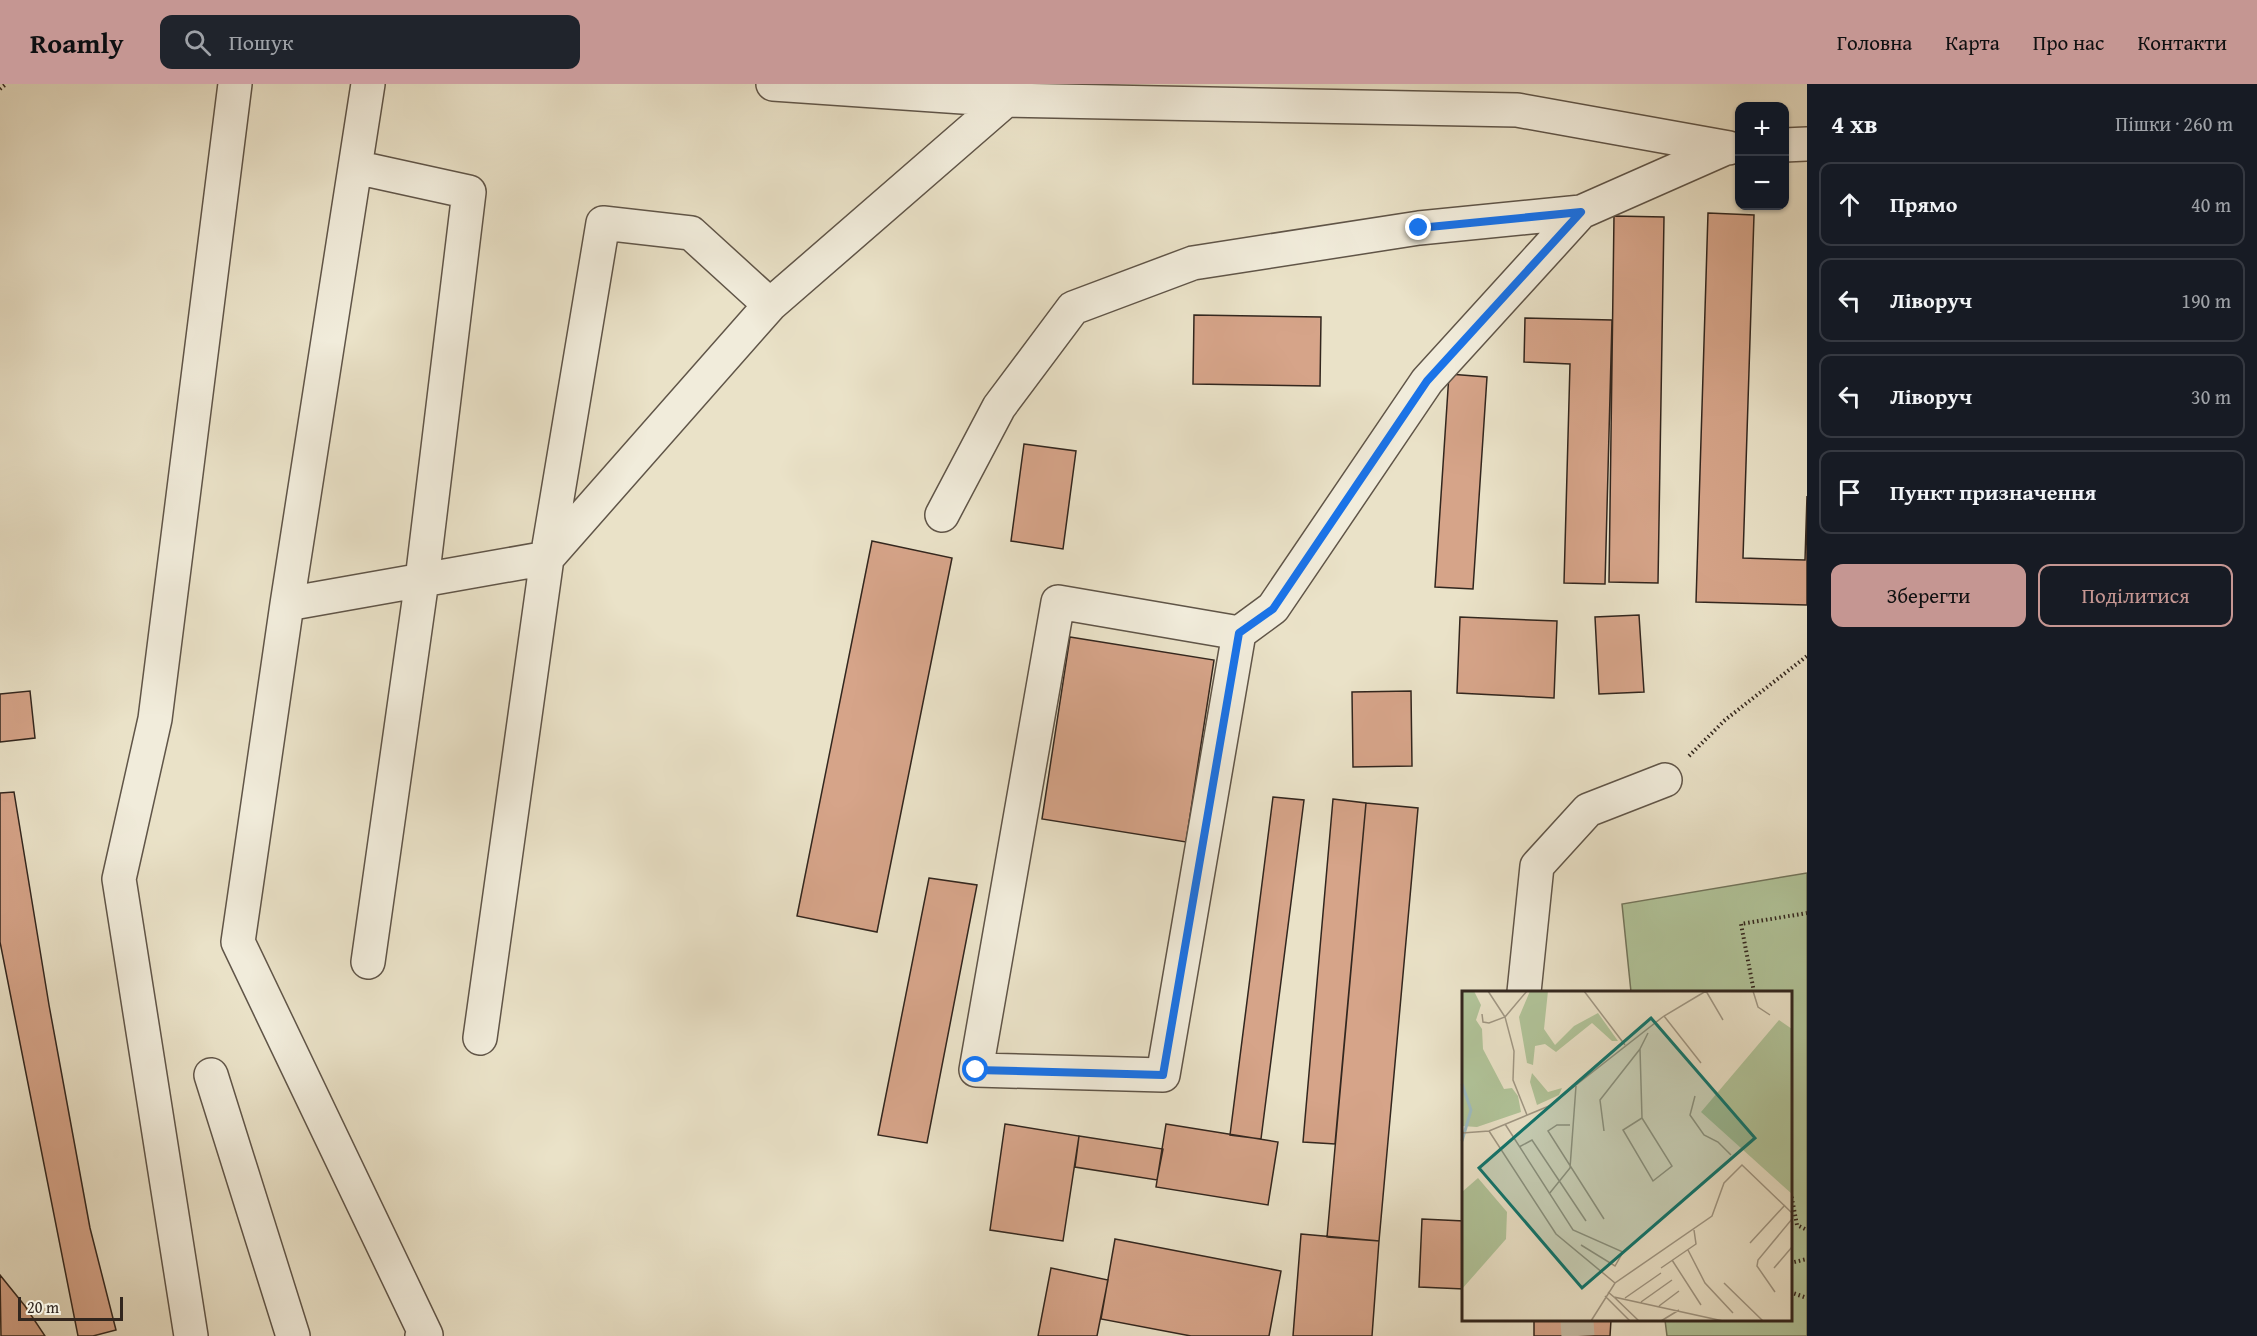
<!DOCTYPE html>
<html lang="uk">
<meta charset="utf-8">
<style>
:root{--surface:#171b24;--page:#20242c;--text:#f1f3f6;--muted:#9ea1a6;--line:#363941;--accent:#c59692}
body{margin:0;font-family:"Gentium Book Plus",serif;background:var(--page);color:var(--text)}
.controls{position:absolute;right:18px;top:18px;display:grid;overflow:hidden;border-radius:12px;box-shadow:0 2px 4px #0004}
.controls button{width:54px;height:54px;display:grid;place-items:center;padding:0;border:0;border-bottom:2px solid var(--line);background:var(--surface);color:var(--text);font:30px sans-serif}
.scale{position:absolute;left:18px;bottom:15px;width:105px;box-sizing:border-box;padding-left:6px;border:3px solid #32261e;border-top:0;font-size:16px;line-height:21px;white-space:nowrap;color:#32261e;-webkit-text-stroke:4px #f1ecdb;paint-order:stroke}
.stop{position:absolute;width:18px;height:18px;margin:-14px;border:4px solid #1a73e8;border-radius:50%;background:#fff}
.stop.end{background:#1a73e8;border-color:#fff;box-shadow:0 2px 6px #0008}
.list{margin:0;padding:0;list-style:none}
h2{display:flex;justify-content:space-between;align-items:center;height:78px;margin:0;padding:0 24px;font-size:26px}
h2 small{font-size:20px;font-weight:400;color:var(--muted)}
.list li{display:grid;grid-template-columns:39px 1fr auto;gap:18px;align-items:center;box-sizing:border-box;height:84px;margin:0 12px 12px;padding:0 12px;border:2px solid var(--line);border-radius:12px}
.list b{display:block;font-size:22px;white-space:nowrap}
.list em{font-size:20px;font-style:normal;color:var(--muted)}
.actions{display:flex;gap:12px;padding:18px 24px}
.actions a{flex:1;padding:14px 0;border:2px solid var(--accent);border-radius:12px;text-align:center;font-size:21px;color:var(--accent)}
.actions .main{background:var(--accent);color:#111}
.icon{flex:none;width:33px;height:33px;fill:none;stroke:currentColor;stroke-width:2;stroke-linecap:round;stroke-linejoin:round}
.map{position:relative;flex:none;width:1807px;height:1252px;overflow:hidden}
header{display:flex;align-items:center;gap:36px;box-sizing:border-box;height:84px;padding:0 30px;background:var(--accent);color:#111}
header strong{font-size:28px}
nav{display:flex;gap:33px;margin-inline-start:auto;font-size:21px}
.search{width:420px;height:54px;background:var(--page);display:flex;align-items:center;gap:15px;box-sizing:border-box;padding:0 21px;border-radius:12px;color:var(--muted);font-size:22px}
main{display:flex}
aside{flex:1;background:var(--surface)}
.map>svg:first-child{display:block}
.green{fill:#b1c49a;stroke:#72755c;stroke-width:1.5}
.building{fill:#d6a489;stroke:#32261e;stroke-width:1.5}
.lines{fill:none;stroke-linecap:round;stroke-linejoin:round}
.minor-tunnel{stroke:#c5bca6;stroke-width:33;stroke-dasharray:33 16;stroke-linecap:butt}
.minor-casing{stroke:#605548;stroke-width:36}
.path{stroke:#32261e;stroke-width:4;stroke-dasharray:1.5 3;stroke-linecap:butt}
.minor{stroke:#f1ecdb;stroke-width:33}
.route{stroke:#1a73e8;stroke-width:8}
.inset-river{fill:none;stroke:#9dbbc0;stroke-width:3}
.inset-road{fill:none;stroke:#a09784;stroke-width:1.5}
.view{fill:#0f766e;fill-opacity:0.15;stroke:#0f766e;stroke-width:3}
.inset-edge{fill:none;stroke:#32261e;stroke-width:3}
</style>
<header>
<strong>Roamly</strong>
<div class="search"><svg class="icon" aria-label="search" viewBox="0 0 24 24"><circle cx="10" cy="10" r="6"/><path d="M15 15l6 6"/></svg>Пошук</div>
<nav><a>Головна</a><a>Карта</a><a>Про нас</a><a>Контакти</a></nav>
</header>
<main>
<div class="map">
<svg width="1807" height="1252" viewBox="0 0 1807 1252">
<rect width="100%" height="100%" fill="#eae2c8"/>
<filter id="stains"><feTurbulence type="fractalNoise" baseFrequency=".00333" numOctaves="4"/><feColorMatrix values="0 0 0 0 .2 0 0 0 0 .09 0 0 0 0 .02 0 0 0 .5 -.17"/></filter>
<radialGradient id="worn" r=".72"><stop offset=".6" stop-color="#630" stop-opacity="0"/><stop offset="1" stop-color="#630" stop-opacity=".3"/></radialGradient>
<path class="green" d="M1807,789V1252H1667L1665,1236H1790V908H1631L1622,820Z"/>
<path class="building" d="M1708,129L1754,131L1743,474L1805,476L1807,412V521L1696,518Z
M1614,132L1664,133L1658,499L1609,498Z
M1194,231L1321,233L1320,302L1193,300Z
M1525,234L1612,236L1605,500L1564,499L1570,280L1524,278Z
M1449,290L1487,293L1473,505L1435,503Z
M1024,360L1076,367L1063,465L1011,457Z
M872,457L952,474L877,848L797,832Z
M1639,531L1644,608L1599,610L1595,533Z
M1460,533L1557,537L1554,614L1457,609Z
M1070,553L1214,576L1186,758L1042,735Z
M30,607L35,654L0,658V610Z
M1411,607L1412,682L1353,683L1352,608Z
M14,708L49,921L90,1144L116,1246L93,1252H78L0,858V709Z
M1273,713L1304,716L1261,1055L1230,1051Z
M1333,715L1366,719L1335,1060L1303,1058Z
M1366,719L1418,724L1379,1157L1327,1153Z
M929,794L977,801L927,1059L878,1051Z
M1005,1040L1079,1052L1063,1157L990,1146Z
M1166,1040L1278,1058L1268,1121L1156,1103Z
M1079,1052L1163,1065L1157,1096L1075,1083Z
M1422,1135L1464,1137V1205L1419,1203Z
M1301,1150L1379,1157L1372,1252H1293Z
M1115,1155L1281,1187L1269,1252H1191L1101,1235Z
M1051,1184L1108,1196L1097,1252H1038Z
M0,1191L25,1222L45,1252H1Z
M1534,1236H1611L1610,1252H1534Z"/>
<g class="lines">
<path class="minor-tunnel" d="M1577,1236L1578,1252"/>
<defs>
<path id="minor" d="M368,0L287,520L238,858L426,1251L422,1252
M773,0L1006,16L1517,26L1729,64
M1784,61L1807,60
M355,83L469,108L422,496L368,878
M942,431L999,323L1073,224L1193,179L1419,144L1581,128
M287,520L547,474L770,221L1006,16
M1239,549L1163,991L976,986L1058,518L1239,549L1273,524L1427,297L1581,128L1726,64
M1524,908L1537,782L1588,726L1665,696
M480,954L547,474L603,139L691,149L770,221
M211,991L293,1252
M191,1252L119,795L155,635L235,0"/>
</defs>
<use href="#minor" class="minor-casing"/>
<path class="path" d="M0,5L6,0
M1689,672L1725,636L1807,572
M1754,908L1741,840L1807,829
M1790,1104L1797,1141L1807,1146
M1790,1179L1807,1175
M1790,1208L1807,1214"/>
<use href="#minor" class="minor"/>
</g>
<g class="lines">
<path class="route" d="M976,986L1163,991L1239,549L1273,525L1427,297L1581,128L1419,144"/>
</g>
<g transform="translate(1462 907)">
<rect width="330" height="330" fill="#eae2c8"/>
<path d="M0,0H12L19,14L14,29L20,38L21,58L42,98L50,97L56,105L59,121L15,136L0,135ZM68,0H86L82,38L93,54L112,35L136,22L156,50H150L130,32L94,61L83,53L73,55L71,74L65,72L57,26ZM317,29L330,38V203L239,121ZM70,82L86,101L100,97L97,104L75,114L68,91ZM16,187L45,221L44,248L0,298V201Z" fill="#b1c49a"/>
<path class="inset-river" d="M0,93L9,119L0,150"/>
<path class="inset-road" d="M122,0L163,54M244,0L261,29M291,0L296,16L308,24M20,23L21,31L27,32L43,26L26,0M202,25L239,72M233,105L228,124L242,144L256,151L269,164M65,124L51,89L52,60L43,26L65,0M180,127L210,175L191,190L161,139L180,127L178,58L186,42M43,133L111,239L161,261L153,275L119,254M108,134H95L86,140L142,228M27,140L94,243L153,292M142,140L138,109L178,58M0,142L27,140L87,115L202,25L244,0M57,156L70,149L124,230M87,203L108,177L114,95M288,252L323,214M226,259L243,292L271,322M210,269L239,314M199,277L234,253L232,239M312,277L330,256M262,292L301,330M146,301L152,306L261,330M313,301L295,275L296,269L330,228M143,305L168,330M152,306L177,330M163,307L199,282M179,311L210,289M197,315L217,300M129,330L153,292L250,225L262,192L280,174L330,222M199,330L217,319"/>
<path class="view" d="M189,27L293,147L120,297L17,177Z"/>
<rect width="330" height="330" class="inset-edge"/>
</g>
<rect width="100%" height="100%" filter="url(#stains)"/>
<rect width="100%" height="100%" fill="url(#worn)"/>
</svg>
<div class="controls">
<button>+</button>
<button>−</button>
</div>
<div class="scale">20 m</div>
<div class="stop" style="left:976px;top:986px"></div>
<div class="stop end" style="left:1419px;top:144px"></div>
</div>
<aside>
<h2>4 хв<small>Пішки · 260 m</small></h2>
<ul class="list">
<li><svg class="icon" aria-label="ahead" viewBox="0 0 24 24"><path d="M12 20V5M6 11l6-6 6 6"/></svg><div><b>Прямо</b></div><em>40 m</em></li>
<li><svg class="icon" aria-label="left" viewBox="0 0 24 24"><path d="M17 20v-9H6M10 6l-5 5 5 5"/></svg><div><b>Ліворуч</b></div><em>190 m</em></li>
<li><svg class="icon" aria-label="left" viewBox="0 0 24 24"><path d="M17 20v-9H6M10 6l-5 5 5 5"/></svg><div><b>Ліворуч</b></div><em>30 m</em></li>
<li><svg class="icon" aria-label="arrive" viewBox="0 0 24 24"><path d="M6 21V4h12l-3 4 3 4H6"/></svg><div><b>Пункт призначення</b></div></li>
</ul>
<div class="actions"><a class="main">Зберегти</a><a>Поділитися</a></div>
</aside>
</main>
